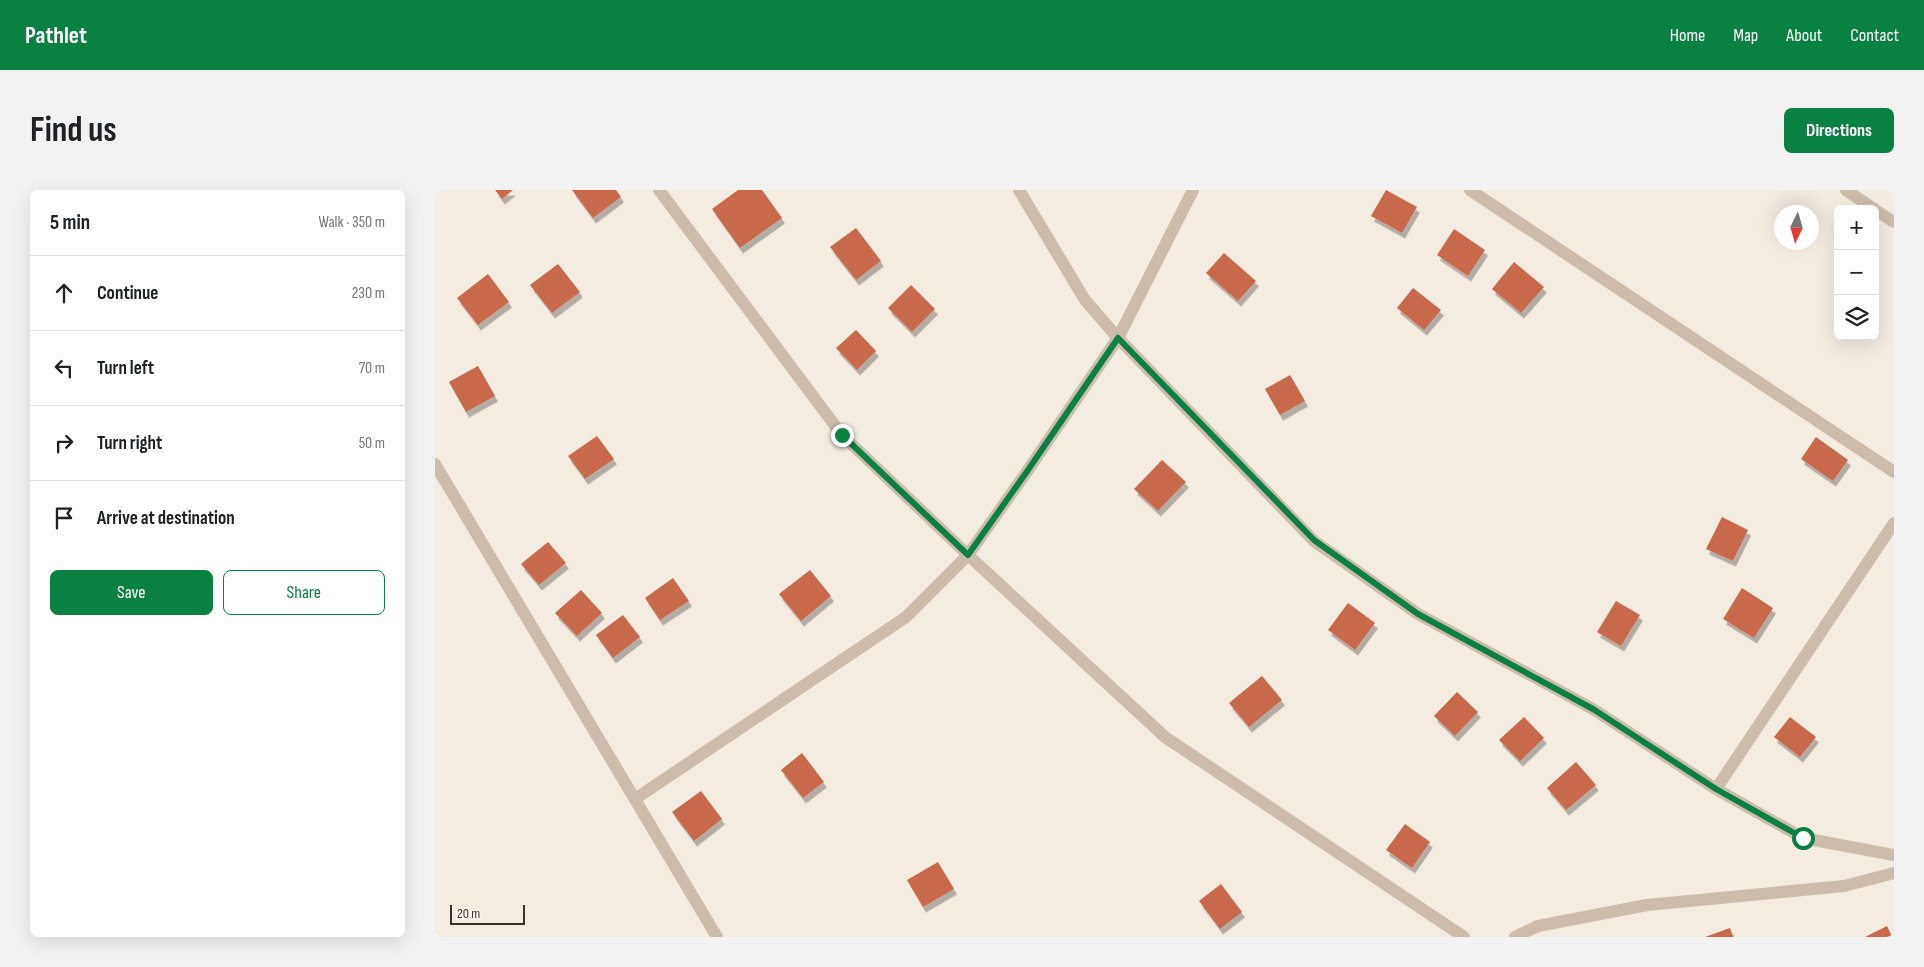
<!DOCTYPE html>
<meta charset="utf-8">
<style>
:root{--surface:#fff;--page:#f2f2f2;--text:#202124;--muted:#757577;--line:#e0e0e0;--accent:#0b8043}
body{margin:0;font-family:"Sofia Sans Condensed",sans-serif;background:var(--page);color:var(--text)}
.controls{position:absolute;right:15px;top:15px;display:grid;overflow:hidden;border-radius:8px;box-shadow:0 5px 20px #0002}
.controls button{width:45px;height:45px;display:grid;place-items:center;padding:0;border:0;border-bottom:1px solid var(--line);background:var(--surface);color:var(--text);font:25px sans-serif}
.compass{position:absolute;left:1339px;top:15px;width:45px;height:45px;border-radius:50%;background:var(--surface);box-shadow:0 5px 20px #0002;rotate:185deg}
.scale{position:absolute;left:15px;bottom:12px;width:75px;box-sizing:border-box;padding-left:5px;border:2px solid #3b302b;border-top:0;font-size:14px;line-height:18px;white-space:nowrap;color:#3b302b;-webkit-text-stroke:4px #fbf5ee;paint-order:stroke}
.stop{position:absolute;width:15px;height:15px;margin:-11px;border:4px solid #0b8043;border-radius:50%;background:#fff}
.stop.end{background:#0b8043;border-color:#fff;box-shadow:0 1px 5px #0008}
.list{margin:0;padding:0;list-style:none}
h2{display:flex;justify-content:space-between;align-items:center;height:65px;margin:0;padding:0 20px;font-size:21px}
h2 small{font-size:16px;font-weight:400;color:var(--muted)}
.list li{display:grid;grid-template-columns:32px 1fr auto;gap:15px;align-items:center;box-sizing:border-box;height:75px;padding:0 20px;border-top:1px solid var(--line)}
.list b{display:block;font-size:19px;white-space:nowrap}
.list em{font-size:16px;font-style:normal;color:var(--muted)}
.actions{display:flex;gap:10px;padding:15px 20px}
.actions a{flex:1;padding:11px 0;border:1px solid var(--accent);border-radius:8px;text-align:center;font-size:18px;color:var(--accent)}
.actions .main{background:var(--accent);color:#fff}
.icon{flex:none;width:28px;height:28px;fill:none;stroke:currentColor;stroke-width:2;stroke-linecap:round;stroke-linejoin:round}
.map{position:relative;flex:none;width:1459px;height:747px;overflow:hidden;border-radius:8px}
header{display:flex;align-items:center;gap:30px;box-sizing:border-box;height:70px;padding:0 25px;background:var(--accent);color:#fff}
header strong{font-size:24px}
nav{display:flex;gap:28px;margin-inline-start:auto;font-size:18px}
.intro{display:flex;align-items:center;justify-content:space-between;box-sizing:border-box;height:120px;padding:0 30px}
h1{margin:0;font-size:35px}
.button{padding:12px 22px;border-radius:8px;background:var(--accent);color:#fff;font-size:18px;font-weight:700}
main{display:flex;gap:30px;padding:0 30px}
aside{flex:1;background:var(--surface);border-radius:8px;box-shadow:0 5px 20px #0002}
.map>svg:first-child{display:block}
.building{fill:#c8694b;filter:url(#shadow)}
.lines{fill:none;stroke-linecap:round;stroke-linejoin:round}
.minor{stroke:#cdbbac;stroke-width:12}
.route{stroke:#0b8043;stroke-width:6}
</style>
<header>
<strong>Pathlet</strong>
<nav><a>Home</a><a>Map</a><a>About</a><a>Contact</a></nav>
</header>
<div class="intro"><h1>Find us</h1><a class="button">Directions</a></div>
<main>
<aside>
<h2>5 min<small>Walk · 350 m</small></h2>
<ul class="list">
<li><svg class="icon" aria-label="ahead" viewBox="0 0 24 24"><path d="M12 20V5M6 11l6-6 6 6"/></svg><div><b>Continue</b></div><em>230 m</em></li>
<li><svg class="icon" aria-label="left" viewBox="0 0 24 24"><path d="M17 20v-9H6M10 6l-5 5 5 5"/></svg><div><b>Turn left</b></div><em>70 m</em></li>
<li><svg class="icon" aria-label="right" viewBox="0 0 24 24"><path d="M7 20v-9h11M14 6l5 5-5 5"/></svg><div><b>Turn right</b></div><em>50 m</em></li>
<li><svg class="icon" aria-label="arrive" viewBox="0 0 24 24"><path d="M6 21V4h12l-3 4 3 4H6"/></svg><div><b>Arrive at destination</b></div></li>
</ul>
<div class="actions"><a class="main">Save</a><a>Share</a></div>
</aside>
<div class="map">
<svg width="1459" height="747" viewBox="0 0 1459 747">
<defs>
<filter id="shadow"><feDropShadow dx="3" dy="5.5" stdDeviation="0" flood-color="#0004"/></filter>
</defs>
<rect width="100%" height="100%" fill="#f4ebe1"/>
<path class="building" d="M60,0H78L67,9Z
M137,0H181L186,7L158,28Z
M303,0H327L347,28L305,58L277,19Z
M951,0L982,17L967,43L936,26Z
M421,38L446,71L421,90L395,57Z
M1019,39L1050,60L1033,86L1002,65Z
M789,63L821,91L803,111L771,83Z
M1079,72L1109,97L1086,123L1057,99Z
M123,74L145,102L117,123L95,95Z
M53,84L74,112L43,135L22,108Z
M476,95L500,119L477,142L453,118Z
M978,98L1006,120L989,140L962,118Z
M421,140L441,161L422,180L401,158Z
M43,176L60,206L31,222L14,192Z
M855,185L870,211L845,225L830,199Z
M162,246L179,269L150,289L133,266Z
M1381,247L1413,270L1398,291L1366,269Z
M727,270L751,292L723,321L699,299Z
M1287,327L1313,340L1298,371L1271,359Z
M113,352L131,373L104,395L86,374Z
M375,380L396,406L366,431L344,404Z
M238,388L254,411L225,430L210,408Z
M1307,398L1338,418L1319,448L1288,429Z
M146,400L167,423L142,446L120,423Z
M1181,411L1205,425L1186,456L1162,442Z
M913,413L940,433L920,460L893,440Z
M188,425L205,447L178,468L161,445Z
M827,486L847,510L814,537L794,513Z
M1022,502L1043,522L1020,546L999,526Z
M1089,527L1109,548L1085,571L1064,550Z
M1355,527L1381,547L1365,567L1339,547Z
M367,563L389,592L368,608L346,580Z
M1141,572L1161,595L1131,620L1112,598Z
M266,601L287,629L259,651L237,622Z
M970,634L995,652L977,678L951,660Z
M503,672L519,699L488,717L472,690Z
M786,694L807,722L785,739L764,711Z
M1452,736L1457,747H1430Z
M1295,738L1298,747H1270Z"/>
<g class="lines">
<path class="minor" d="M224,0L407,245L533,365L730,547L1029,747
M584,0L650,110L683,148L879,351L983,424L1158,519L1281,599L1368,648L1459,665
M1035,0L1459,282
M1411,0L1439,19
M1440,20L1459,32
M0,274L282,747
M1281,599L1459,333
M200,609L471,427L533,365L593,280L683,148L758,0
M1080,747L1103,736L1212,715L1409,696L1459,683"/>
</g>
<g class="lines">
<path class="route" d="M407,245L533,365L593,280L683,148L879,350L983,424L1158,519L1281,599L1368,648"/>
</g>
</svg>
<div class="controls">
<button>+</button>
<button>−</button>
<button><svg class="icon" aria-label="layers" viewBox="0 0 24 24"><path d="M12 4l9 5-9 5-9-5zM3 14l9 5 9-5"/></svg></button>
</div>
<svg class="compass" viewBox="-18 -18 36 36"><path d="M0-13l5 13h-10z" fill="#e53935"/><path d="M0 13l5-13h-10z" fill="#757577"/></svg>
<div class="scale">20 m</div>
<div class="stop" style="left:1368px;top:648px"></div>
<div class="stop end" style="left:407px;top:245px"></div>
</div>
</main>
